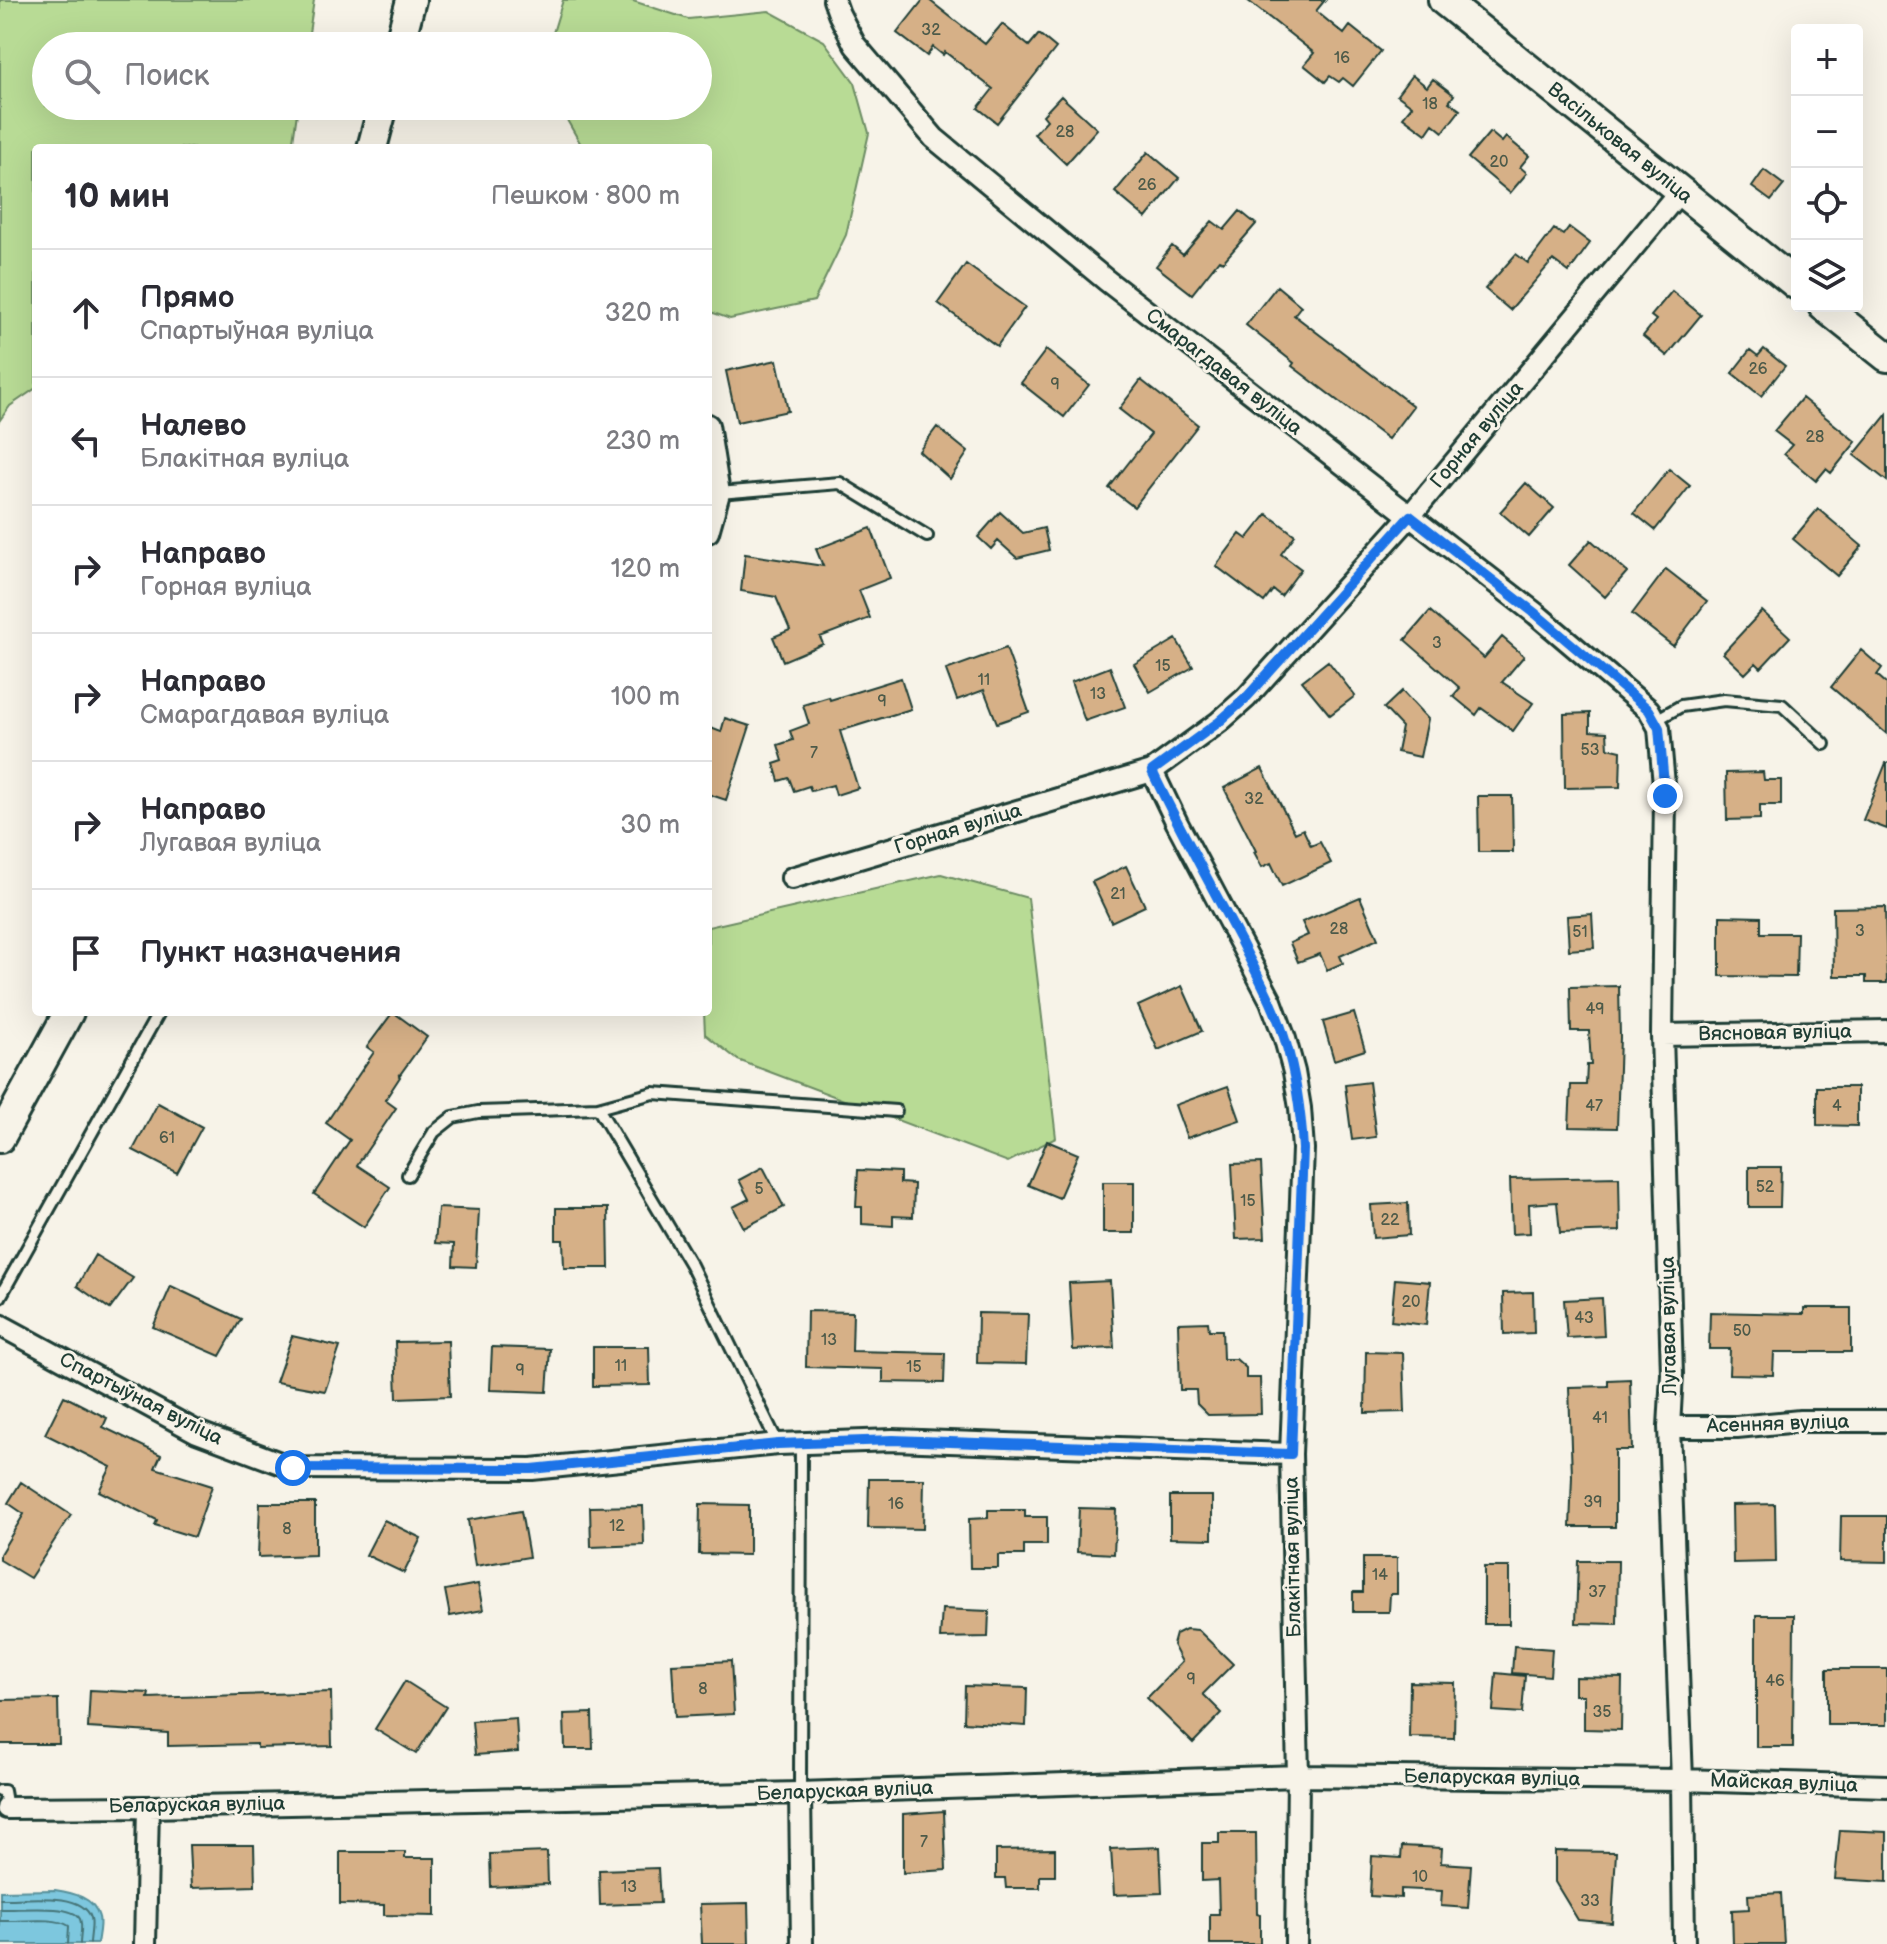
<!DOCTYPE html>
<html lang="ru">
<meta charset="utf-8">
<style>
:root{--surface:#fff;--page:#f7f7f7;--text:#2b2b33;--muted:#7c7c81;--line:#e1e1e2}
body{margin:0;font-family:"Balsamiq Sans",sans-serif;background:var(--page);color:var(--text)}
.controls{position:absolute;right:24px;top:24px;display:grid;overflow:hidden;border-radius:8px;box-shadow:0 8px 32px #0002}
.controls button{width:72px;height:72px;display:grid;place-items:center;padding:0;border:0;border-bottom:2px solid var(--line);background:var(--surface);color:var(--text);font:40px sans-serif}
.stop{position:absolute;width:24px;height:24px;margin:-18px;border:6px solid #1a73e8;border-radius:50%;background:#fff}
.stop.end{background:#1a73e8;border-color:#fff;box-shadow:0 2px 8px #0008}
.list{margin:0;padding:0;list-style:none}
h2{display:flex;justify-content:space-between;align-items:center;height:104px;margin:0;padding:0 32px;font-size:34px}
h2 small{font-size:26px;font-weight:400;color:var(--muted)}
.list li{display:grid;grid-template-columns:52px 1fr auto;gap:24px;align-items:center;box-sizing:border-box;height:128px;padding:0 32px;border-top:2px solid var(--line)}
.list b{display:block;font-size:30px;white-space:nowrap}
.list p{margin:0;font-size:26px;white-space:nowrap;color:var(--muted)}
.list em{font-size:26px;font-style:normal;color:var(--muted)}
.icon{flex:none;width:44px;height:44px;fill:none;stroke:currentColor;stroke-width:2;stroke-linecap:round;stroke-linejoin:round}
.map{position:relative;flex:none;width:1887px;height:1944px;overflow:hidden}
.search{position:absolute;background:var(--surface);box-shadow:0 8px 32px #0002;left:32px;top:32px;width:680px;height:88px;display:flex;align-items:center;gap:20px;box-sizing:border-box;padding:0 28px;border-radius:44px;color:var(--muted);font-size:30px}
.panel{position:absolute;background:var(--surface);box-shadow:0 8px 32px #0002;left:32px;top:144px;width:680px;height:872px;border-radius:8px}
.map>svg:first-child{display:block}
.green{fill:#b8db95;stroke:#6c8c64;stroke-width:2}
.water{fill:#7dc7de;stroke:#57909a;stroke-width:2}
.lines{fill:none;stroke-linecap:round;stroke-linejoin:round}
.shore{stroke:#457478;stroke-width:2}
.building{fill:#d6b087;stroke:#1f3d34;stroke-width:2}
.lane-casing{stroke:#1f3d34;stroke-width:16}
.street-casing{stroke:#1f3d34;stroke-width:26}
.secondary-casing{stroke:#1f3d34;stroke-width:34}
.lane{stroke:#f7f3e8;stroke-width:10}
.street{stroke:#f7f3e8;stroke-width:20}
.secondary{stroke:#f7f3e8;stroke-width:28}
.route{stroke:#1a73e8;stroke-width:10}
.labels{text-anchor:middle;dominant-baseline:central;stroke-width:6;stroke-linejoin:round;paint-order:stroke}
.number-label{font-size:16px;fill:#4d5a49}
.street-label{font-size:20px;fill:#1f3d34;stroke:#f7f3e8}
</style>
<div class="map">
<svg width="1887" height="1944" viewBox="0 0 1887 1944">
<rect width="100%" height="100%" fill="#f7f3e8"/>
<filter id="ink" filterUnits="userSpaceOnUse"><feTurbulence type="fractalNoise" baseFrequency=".0125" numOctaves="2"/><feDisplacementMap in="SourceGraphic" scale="16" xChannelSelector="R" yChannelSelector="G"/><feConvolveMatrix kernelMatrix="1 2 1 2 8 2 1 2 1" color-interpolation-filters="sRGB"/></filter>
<g filter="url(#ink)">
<path class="green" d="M0,0H314L307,46H46V106H298L292,148H36V388L10,406L0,420Z
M563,0H630L688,19L769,11L824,41L855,83L869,133L846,235L814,301L730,319L708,311V148H583L559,106H698V46H549Z
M941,874L1028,898L1056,1138L1008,1162L738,1060L705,1034L704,1012H708V927Z"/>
<path class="water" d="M55,1890C73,1893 94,1897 99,1917C101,1924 98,1936 97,1944H0V1891Z"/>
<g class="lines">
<path class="shore" d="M0,1899C23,1900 82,1890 91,1918C93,1925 90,1936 90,1944
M0,1909C17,1910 72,1903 80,1919C83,1926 80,1936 80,1944
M0,1921C18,1922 56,1916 69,1926L68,1944"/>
</g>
<path class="building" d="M923,0H929L985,44L1002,24L1029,46L1039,34L1056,48L997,123L978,108L993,89L945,52L943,55L933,47L927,56L897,33Z
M1247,0H1325L1316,11L1344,34L1350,26L1381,51L1353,86L1343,78L1339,82L1330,76L1325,82L1304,65L1314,53Z
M1412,75L1427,87L1433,79L1454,95L1449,102L1460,110L1443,132L1433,124L1426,134L1403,117L1412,106L1397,95Z
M1061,96L1097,129L1066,164L1034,134L1047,120L1043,115Z
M1490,132L1502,142L1506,137L1529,156L1520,167L1527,173L1510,193L1468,158Z
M1148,152L1179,178L1146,218L1115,192Z
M1764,170L1784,185L1771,201L1752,187Z
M1240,211L1256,224L1223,262L1219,260L1192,294L1156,266L1172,246L1183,255L1212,221L1224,230Z
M1569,227L1590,243L1569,272L1553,260L1510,310L1485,289L1516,254L1528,263L1554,229L1563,235Z
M966,264L1025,307L997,346L938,303Z
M1277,286L1301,306L1294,315L1413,406L1388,439L1292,366L1294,363L1246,325Z
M1672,291L1701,315L1667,356L1643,336L1656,320L1651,316Z
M1764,349L1785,366L1761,396L1732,373L1750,350L1758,356Z
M1046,350L1089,385L1064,417L1021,383Z
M777,360L788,411L737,422L726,371Z
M1141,380L1198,425L1134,507L1109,488L1151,434L1119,409Z
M1802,398L1856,442L1831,473L1826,469L1816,481L1784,454L1792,445L1774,431Z
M1887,414V481L1854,455Z
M937,427L968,452L950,479L919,451Z
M1669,469L1690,486L1655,530L1634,513Z
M1526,483L1554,508L1529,537L1500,512Z
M1818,509L1862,546L1837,576L1793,539Z
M1000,512L1023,533L1044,528L1049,550L1017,558L998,541L991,549L978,537Z
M1267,514L1295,535L1281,554L1301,569L1281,596L1273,590L1264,602L1216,566L1240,534L1247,539Z
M871,528L890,578L859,590L870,618L820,637L823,644L783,661L773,637L790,630L776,597L741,591L745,554L823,566L816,549Z
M1591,540L1627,572L1605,597L1569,565Z
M1666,569L1707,601L1673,646L1632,614Z
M1430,611L1484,658L1502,637L1524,656L1502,682L1533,703L1513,731L1481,708L1476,715L1453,696L1460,688L1405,640Z
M1762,611L1790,637L1761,668L1756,663L1745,674L1723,653Z
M1176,639L1193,667L1150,692L1134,664Z
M1006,648L1029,712L997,723L984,690L957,700L946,670Z
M1861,650L1882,668L1877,675L1887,684V734L1831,687Z
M1328,661L1355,696L1330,715L1302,681Z
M1110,667L1125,707L1085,721L1071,682Z
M901,678L911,709L840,731L858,788L836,795L833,785L811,791L809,786L794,791L789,778L779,781L774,764L783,761L778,745L793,740L790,731L809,724L803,705L829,697L830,700Z
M1402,691L1428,719L1420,757L1397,752L1402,727L1384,708Z
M1590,713V731L1607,732L1608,748L1621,751L1620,787L1565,788L1564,714Z
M725,718L750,726L726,800L708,794V727L721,732Z
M1886,763H1887V829L1863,820Z
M1262,768L1295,833L1303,829L1311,846L1320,842L1331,863L1282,886L1271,863L1262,867L1254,852L1256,851L1224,788Z
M1763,772L1764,780H1781V805H1760V819L1727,820L1726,773Z
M1478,796H1512L1513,852H1479Z
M1126,866L1145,906L1111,922L1092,882Z
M1360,897L1378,939L1340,956L1343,963L1327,970L1320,954L1298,962L1290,943L1308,935L1302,922Z
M1885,907L1887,983H1866V976H1834L1833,908Z
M1592,914L1594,948L1569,950L1567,916Z
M1720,916L1761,917V933H1797L1796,977L1720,976Z
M1182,986L1202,1031L1158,1050L1138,1006Z
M1619,986L1620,1037L1617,1128L1569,1127L1571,1085H1586L1587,1065H1591L1589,1031H1571L1570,987Z
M393,1012L427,1037L399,1076L400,1077L385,1100L396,1108L357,1165L390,1187L364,1227L314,1194L350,1140L326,1123L374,1052L367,1047Z
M1354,1013L1365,1050L1334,1060L1323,1022Z
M1369,1082L1376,1137L1352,1140L1345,1085Z
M1228,1086L1240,1120L1187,1138L1175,1105Z
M1817,1087H1857V1126L1817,1125Z
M158,1103L202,1127L177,1173L133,1150Z
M1047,1141L1078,1154L1059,1198L1028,1185Z
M1261,1163L1265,1238L1236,1239L1232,1164Z
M763,1167L784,1207L744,1228L733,1207L749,1199L739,1180Z
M1749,1167H1781L1780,1207H1749Z
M858,1170L900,1172V1183L914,1184L913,1217L893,1216V1226L862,1224V1207H856Z
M1619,1177L1620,1231L1560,1233L1557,1202L1529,1204L1530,1233L1512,1234L1510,1179Z
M1103,1182H1134V1233H1103Z
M1408,1203L1409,1235L1373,1238L1371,1205Z
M438,1208L479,1210L476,1267L453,1266L454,1244L435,1243Z
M556,1208H608L609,1268H564L563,1240H556Z
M95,1255L133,1278L110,1309L77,1286Z
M1395,1279L1430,1282L1426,1325L1391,1321Z
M1110,1281L1114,1348L1073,1350L1069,1283Z
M171,1286L241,1319L220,1356L153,1327Z
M1533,1292L1534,1333L1504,1334L1503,1293Z
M1602,1298L1604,1336L1567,1338L1564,1300Z
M1804,1308H1851V1352H1774L1773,1375L1729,1374L1730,1349H1709L1710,1312L1804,1314Z
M807,1311L853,1312L852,1351L945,1353L944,1383L883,1382V1369L806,1367Z
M978,1313L1028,1314L1026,1364L977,1363Z
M1208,1322L1209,1330H1222L1223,1359H1236L1246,1368V1378H1260L1261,1414L1208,1415L1197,1404L1196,1390H1180L1178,1323Z
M292,1336L340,1347L325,1391L276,1382Z
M448,1341L450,1396L397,1398L395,1342Z
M492,1347L550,1349L547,1392L490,1390Z
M593,1347H649L650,1385L593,1386Z
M1366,1352L1403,1353L1405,1412L1365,1413Z
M1630,1379L1632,1450H1615V1527H1570L1572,1476L1569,1387L1608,1386V1380Z
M64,1396L107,1418L103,1427L161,1455L155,1468L212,1486L194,1537L155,1525L157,1520L99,1491L111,1467L45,1434Z
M869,1479H924L923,1529L868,1528Z
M21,1482L71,1515L30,1578L0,1560V1554L24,1514L8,1503Z
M1170,1496H1212V1539L1170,1538Z
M260,1503H315V1555L258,1557Z
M700,1504L749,1505V1555L699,1554Z
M1775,1504L1776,1562L1733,1563L1732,1505Z
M643,1506L644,1545L591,1547L590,1507Z
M1079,1508L1116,1509L1114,1554L1077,1552Z
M988,1510H1025V1517H1047V1545H1024V1555H998V1568H970L969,1519L988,1518Z
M521,1511L529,1557L475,1566L468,1520Z
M1841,1516H1887V1562L1840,1561Z
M384,1520L421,1538L404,1573L366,1555Z
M1363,1558H1397V1594H1390L1389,1612H1353V1592H1363Z
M1578,1561H1618L1617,1624L1576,1623Z
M1484,1567H1509V1624H1484Z
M478,1584L483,1610L450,1616L445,1590Z
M942,1609L989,1611L988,1637L940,1638Z
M1756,1615H1794L1793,1747H1756Z
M1186,1629L1198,1630L1233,1664L1203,1694L1222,1713L1193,1743L1147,1698L1182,1662L1173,1645L1176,1634Z
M1514,1646L1552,1649L1550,1676L1512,1673Z
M731,1661L734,1714L675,1717L672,1664Z
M1827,1669H1887V1725H1827Z
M1496,1673L1525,1676L1522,1713L1493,1711Z
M1575,1677L1622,1678L1621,1730L1584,1729V1695H1575Z
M405,1681L446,1707L416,1754L375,1729Z
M1410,1682L1455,1683L1454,1738L1409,1737Z
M965,1686L1027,1688L1026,1726L964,1722Z
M90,1690L149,1693L148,1698L331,1692L332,1746L257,1748V1744L168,1746V1733L88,1728Z
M58,1699L59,1744H0V1700Z
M592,1713L593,1749H565L564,1714Z
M516,1718L518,1752L475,1755L472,1721Z
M944,1811L946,1870L903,1873V1814Z
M1840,1830L1887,1832V1882L1835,1879Z
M1219,1833H1256L1257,1914L1260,1915V1944H1210V1914H1219L1218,1880L1202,1881V1843H1219Z
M189,1845H254L255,1886L191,1888Z
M1402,1846L1442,1848L1441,1863L1471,1865L1468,1908L1441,1906L1442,1891L1401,1889V1898L1370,1896L1372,1856L1401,1858Z
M1160,1847L1162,1893L1114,1895L1111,1849Z
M1055,1849V1876H1040V1888H1006L1005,1878H996V1850Z
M1555,1851L1616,1852L1612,1923L1578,1920L1555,1882Z
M340,1852H405V1858H435V1916L384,1915V1905L340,1904Z
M547,1852L548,1884L491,1887L490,1854Z
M658,1868L660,1903L600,1905L599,1870Z
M1781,1893L1784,1944H1733L1732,1910L1749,1909L1748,1895Z
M748,1903L749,1944H702L700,1904Z"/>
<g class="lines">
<defs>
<path id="lane" d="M719,493L840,483L927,536
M1654,721L1681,706L1724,700L1782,705L1824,744
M598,1108L653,1093L896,1111
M408,1175L434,1132L453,1117L478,1112L598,1108L691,1265L778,1444
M0,1297L159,1012
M0,1791H4L7,1808
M800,1793L801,1443"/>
<path id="street" d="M834,0L839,14L855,45L934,138L1106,280L1536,614L1649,710L1659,728L1665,796L1662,1035L1672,1374L1669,1427L1682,1780L1684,1944
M708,425L719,493L708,532
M1152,771L1177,823L1271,1001L1285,1039L1294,1072L1300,1108L1303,1149L1291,1454L1298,1776L1296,1944
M792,878L1152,771L1219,722L1246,698L1410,516L1680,191
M1662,1035L1887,1031
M0,1325L197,1432L293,1468L532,1469L778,1444L893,1440L1291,1454
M1669,1427H1737L1800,1421H1887
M800,1793L802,1944
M7,1808L148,1807L800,1793L1298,1776L1682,1780L1887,1786
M145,1944L148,1807"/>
<path id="secondary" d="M1443,0L1797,285
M399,46L411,0
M372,148L383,106
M1823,306L1887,357
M0,1138L69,1012"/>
</defs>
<use href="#lane" class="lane-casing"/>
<use href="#street" class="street-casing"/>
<use href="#secondary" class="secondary-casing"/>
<use href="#lane" class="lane"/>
<use href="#street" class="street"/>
<use href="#secondary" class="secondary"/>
</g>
</g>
<g class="lines" filter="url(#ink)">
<path class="route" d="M293,1468L532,1469L778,1444L893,1440L1291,1454L1303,1149C1301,1112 1296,1076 1285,1040C1275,1005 1256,973 1240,940C1210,883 1179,828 1152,771L1219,722L1246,698L1410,516L1536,614L1649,710L1659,728L1665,796"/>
</g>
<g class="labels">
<g class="number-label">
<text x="931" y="30">32</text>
<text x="1342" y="58">16</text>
<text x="1430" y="104">18</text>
<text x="1065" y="132">28</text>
<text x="1499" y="162">20</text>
<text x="1147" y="185">26</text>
<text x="1758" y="369">26</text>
<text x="1055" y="384">9</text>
<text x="1815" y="437">28</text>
<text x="1437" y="643">3</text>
<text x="1163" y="666">15</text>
<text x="984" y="680">11</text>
<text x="1098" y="694">13</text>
<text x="882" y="701">9</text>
<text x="1590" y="750">53</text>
<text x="814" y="753">7</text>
<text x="1254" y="799">32</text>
<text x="1118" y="894">21</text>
<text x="1339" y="929">28</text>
<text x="1860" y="931">3</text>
<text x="1580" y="932">51</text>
<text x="1595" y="1009">49</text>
<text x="1594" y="1106">47</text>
<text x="1837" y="1106">4</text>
<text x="167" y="1138">61</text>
<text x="1765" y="1187">52</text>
<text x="759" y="1189">5</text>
<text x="1248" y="1201">15</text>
<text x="1390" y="1220">22</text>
<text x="1411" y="1302">20</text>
<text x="1584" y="1318">43</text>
<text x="1742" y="1331">50</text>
<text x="829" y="1340">13</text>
<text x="621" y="1366">11</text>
<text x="914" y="1367">15</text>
<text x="520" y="1370">9</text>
<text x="1600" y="1418">41</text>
<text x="1593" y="1502">39</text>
<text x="896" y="1504">16</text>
<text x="617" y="1526">12</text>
<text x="287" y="1529">8</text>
<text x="1380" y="1575">14</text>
<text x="1597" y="1592">37</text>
<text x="1191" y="1679">9</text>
<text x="1775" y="1681">46</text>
<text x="703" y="1689">8</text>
<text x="1602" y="1712">35</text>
<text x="924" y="1842">7</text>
<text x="1420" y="1877">10</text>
<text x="629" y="1887">13</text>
<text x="1590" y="1901">33</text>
</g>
<g class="street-label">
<text transform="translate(1620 143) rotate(39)">Васільковая вуліца</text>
<text transform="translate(1224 372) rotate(38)">Смарагдавая вуліца</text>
<text transform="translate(1477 435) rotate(-50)">Горная вуліца</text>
<text transform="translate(958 829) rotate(-17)">Горная вуліца</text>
<text transform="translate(1775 1033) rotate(-1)">Вясновая вуліца</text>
<text transform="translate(1669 1326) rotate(-91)">Лугавая вуліца</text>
<text transform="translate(141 1399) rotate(27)">Спартыўная вуліца</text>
<text transform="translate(1778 1424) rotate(-2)">Асенняя вуліца</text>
<text transform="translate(1293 1557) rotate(-91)">Блакітная вуліца</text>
<text transform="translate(1492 1778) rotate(1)">Беларуская вуліца</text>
<text transform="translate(1784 1783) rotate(2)">Майская вуліца</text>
<text transform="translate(845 1791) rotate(-2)">Беларуская вуліца</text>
<text transform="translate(197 1805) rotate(-1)">Беларуская вуліца</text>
</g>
</g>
</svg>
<div class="controls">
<button>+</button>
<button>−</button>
<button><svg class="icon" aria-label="locate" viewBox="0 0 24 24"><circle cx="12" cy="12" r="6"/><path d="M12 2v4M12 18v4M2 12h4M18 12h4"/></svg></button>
<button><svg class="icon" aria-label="layers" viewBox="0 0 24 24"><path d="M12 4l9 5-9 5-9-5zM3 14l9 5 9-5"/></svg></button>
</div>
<div class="stop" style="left:293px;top:1468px"></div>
<div class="stop end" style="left:1665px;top:796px"></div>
<div class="search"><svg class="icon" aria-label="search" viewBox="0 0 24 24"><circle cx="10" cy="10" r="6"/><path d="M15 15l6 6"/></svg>Поиск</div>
<section class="panel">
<h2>10 мин<small>Пешком · 800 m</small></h2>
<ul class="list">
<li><svg class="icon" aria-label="ahead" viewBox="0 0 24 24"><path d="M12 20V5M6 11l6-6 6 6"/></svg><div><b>Прямо</b><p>Спартыўная вуліца</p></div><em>320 m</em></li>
<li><svg class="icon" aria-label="left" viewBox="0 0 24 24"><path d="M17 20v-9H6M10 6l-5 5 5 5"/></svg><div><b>Налево</b><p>Блакітная вуліца</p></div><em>230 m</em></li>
<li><svg class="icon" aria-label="right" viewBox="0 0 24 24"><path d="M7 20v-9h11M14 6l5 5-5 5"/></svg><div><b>Направо</b><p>Горная вуліца</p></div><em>120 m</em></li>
<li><svg class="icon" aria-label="right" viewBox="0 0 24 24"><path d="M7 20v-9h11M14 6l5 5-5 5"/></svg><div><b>Направо</b><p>Смарагдавая вуліца</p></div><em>100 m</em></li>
<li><svg class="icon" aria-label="right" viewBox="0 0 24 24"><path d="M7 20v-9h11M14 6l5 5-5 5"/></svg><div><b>Направо</b><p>Лугавая вуліца</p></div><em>30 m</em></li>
<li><svg class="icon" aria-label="arrive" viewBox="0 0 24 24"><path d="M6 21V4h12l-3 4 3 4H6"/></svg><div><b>Пункт назначения</b></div></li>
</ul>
</section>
</div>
